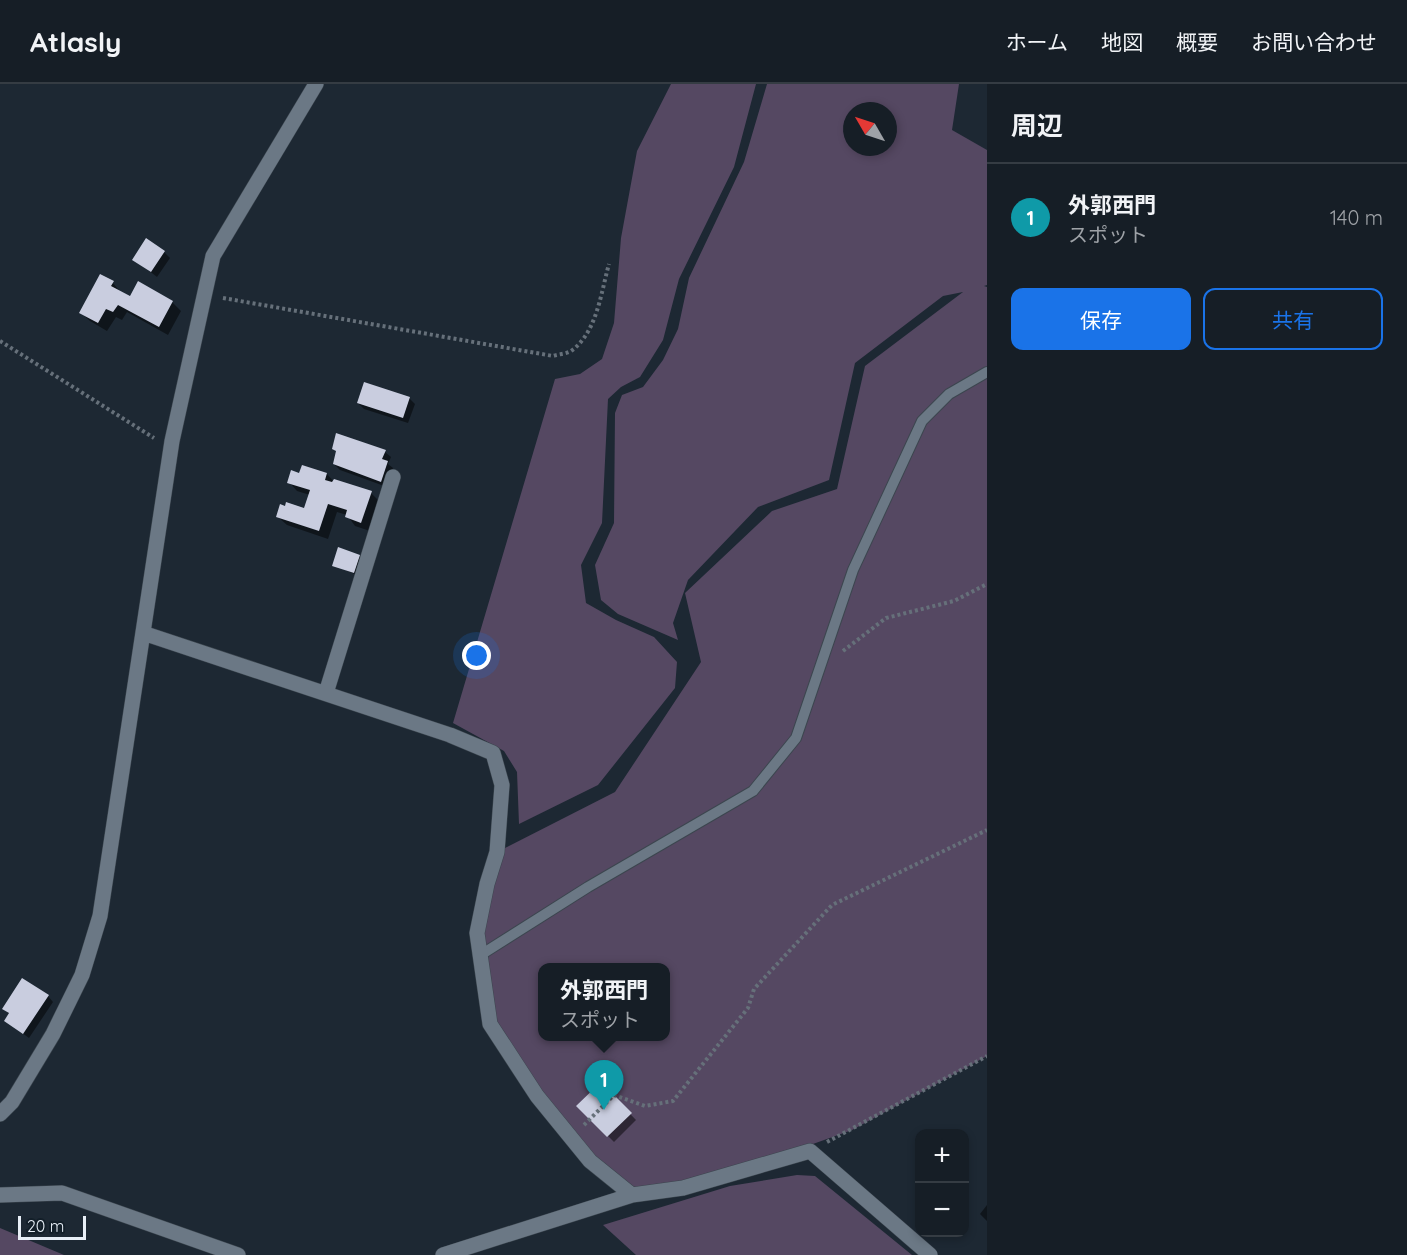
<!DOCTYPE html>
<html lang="ja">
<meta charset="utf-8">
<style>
:root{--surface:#161e26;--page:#1f272e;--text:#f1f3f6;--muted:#9ea2a7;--line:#353c43;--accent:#1a73e8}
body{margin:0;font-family:Quicksand,"Noto Sans JP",sans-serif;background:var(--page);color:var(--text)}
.controls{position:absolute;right:18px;bottom:18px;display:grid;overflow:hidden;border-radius:12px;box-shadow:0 3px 9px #0003}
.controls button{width:54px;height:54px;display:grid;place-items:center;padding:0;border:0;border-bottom:2px solid var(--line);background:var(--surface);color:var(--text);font:30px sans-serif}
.compass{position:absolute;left:843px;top:18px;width:54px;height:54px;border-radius:50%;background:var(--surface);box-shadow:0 3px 9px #0003;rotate:309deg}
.scale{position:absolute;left:18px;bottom:15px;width:68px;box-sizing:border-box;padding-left:6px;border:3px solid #e8eff7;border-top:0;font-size:16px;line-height:21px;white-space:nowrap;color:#e8eff7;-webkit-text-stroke:4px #131f29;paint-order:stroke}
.you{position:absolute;left:477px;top:572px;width:21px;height:21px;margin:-15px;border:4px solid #fff;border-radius:50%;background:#1a73e8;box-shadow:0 0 0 9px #1a73e833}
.badge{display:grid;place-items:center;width:39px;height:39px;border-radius:50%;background:var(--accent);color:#fff;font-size:20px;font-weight:700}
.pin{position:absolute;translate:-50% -50px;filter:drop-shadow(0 2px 3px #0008)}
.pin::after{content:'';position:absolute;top:32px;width:21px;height:18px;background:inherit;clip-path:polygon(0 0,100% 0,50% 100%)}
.popup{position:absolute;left:538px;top:879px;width:132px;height:78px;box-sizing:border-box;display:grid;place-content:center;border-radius:12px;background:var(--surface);filter:drop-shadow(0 2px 4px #0005);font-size:20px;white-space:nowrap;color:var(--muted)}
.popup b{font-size:22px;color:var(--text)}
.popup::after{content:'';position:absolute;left:50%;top:100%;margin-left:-12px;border:12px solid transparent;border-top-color:var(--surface)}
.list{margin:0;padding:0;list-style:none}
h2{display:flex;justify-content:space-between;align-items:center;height:78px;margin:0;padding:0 24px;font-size:26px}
h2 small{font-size:20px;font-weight:400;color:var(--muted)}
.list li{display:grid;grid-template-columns:39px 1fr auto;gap:18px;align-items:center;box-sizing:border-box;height:108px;padding:0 24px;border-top:2px solid var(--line)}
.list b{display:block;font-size:22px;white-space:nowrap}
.list p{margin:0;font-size:20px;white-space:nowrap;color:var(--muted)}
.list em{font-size:20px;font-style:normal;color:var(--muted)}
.actions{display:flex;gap:12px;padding:18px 24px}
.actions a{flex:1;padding:14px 0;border:2px solid var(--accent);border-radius:12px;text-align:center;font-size:21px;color:var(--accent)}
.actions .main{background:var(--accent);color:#fff}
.map{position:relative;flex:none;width:987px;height:1171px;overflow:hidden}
header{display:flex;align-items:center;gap:36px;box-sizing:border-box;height:84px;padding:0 30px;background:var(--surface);border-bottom:2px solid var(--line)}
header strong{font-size:28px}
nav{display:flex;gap:33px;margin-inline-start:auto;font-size:21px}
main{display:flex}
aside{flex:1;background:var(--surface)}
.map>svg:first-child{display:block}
.green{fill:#554862;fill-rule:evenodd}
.shadow{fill:#0007}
.building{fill:#c9cddf}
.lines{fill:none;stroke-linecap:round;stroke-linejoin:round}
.lane-casing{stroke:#3c464f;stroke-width:12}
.street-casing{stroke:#3c464f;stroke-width:16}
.path{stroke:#66707a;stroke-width:4;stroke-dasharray:3 3;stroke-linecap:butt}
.lane{stroke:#6b7885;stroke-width:10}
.street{stroke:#6b7885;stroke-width:15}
</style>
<header>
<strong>Atlasly</strong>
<nav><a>ホーム</a><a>地図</a><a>概要</a><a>お問い合わせ</a></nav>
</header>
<main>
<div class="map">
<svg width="987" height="1171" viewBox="0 0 987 1171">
<rect width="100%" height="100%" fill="#1d2833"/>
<path class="green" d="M671,0H756L734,83L679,195L663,256L640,293L621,303L608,315L602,439L581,481L586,519L616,536L654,553L677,578L675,604L598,701L519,740L517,688L504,667L453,639L555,295L580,290L602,275L614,239L621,154L637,67Z
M767,0H959L952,46L987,66V201L984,202L987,203V972L852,1046L746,1084L632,1111L590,1077L490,940L479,872L497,768L615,708L701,578L685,509L772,427L837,405L865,282L963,208L943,212L855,279L829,396L758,423L688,496L673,539L678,556L618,530L601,516L595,481L614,439L615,329L622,311L643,303L663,276L678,245L689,194L744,78ZM852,27H888V63H852ZM542,884H666V952H542Z
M797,1091L815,1092L912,1171H636L603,1141L730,1102Z
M0,1144L64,1171H0Z"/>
<path class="shadow" d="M164,168L170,174L157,193L134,175Z
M113,199L121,209L130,214L172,218L181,227L168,251L127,228L122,236L116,233L107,247L90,237L81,229Z
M409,314L415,320L408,339L364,325L358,319Z
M385,368L391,373L388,380L393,384L387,403L340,386L334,380Z
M303,383L327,390L334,398L371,409L380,418L370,447L355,442L347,431L337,428L328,455L287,441L278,433L305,426L310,411L297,407L289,398L300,391Z
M339,465L362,475L357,491L334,481Z
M48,912L53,918L29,954L6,937L10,931L4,924Z
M601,1000L636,1036L614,1058L578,1022Z
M987,1121V1137L980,1130Z"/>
<path class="building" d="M146,154L165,167L151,188L132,176Z
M100,190L114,197L111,202L130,212L138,197L173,217L159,243L118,221L113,228L106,225L98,239L79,229Z
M364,298L410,313L403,334L357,319Z
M336,349L386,366L382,375L388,377L381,398L333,380L336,367L332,365Z
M302,381L327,389L325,396L332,398L334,395L372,407L361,439L345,433L347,426L328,420L319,447L276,433L280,420L285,422L286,418L304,424L310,406L287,399L291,386L299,389Z
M338,463L360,471L354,489L332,482Z
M22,894L49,911L23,950L4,937L9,929L2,925Z
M601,998L632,1029L607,1053L576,1022Z"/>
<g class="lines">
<defs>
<path id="lane" d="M479,872L588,803L753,707L796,654L853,486L922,337L949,310L987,288"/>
<path id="street" d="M143,549L450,651L493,669L502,701L497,768L487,800L477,849L490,940L537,1012L590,1077L632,1111
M326,609L393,393
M0,1030L12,1018L53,950L82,891L100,832L172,357L213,172L316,0
M0,1111L62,1109L238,1171
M443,1171L632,1111L683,1104L810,1067L930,1171"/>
</defs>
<use href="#lane" class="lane-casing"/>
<use href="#street" class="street-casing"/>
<path class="path" d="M223,214L553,272C559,270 566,270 571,267C597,249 601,208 609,180
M0,257L154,354
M843,567L886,534L954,517L987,500
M584,1041L614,1011L645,1022L673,1017L748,924L754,905L832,821L987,746
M827,1058L987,972"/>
<use href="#lane" class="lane"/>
<use href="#street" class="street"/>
</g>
</svg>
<div class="controls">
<button>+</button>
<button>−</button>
</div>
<svg class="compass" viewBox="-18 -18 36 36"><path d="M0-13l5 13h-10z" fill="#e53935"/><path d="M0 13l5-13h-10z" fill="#9ea2a7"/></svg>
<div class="scale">20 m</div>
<div class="you"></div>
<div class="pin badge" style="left:604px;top:1026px;background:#0f9aa8">1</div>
<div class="popup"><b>外郭西門</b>スポット</div>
</div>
<aside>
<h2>周辺<small></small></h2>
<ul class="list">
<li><span class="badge" style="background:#0f9aa8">1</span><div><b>外郭西門</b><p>スポット</p></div><em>140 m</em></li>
</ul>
<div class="actions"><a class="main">保存</a><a>共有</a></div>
</aside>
</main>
